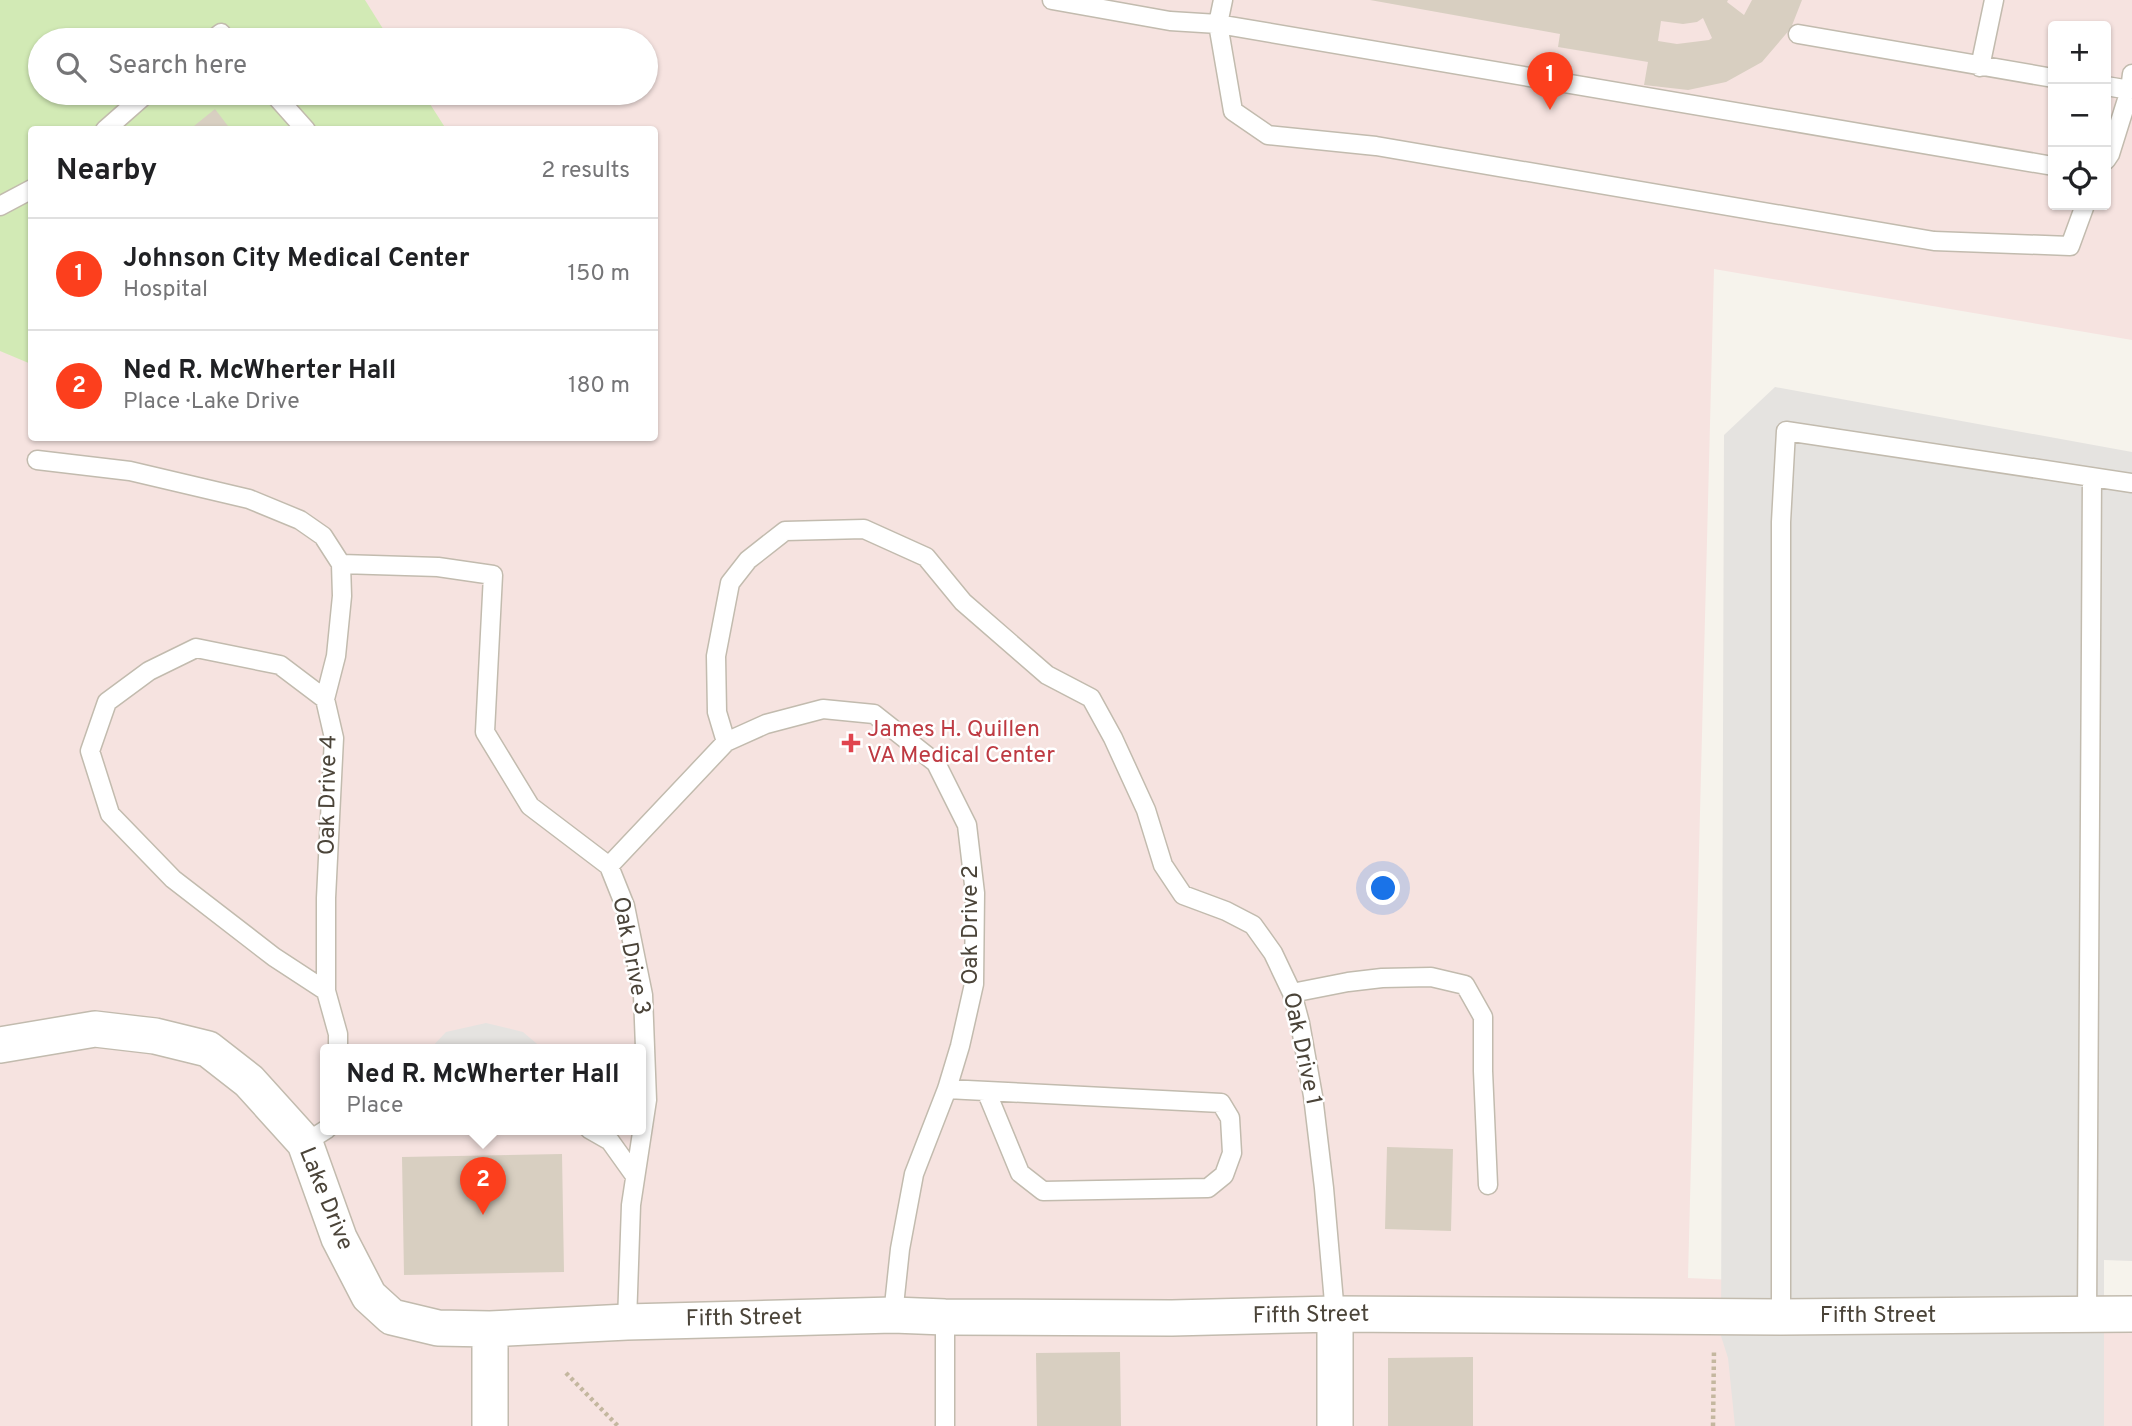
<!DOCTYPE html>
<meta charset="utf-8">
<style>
:root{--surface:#fff;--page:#f6f6f6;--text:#202124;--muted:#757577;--line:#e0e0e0;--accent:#fc3f1d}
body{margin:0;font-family:Overpass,sans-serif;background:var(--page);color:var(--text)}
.controls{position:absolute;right:21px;top:21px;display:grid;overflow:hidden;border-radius:7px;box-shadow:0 2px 5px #0004}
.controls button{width:63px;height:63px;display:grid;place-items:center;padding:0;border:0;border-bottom:2px solid var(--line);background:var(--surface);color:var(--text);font:35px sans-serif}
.you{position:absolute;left:1384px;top:889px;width:24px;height:24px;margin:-18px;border:5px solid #fff;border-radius:50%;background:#1a73e8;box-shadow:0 0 0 10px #1a73e833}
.badge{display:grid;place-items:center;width:46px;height:46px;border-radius:50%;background:var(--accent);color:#fff;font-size:23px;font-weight:700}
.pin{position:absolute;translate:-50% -58px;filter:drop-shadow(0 2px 4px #0008)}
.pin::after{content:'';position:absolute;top:37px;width:24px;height:21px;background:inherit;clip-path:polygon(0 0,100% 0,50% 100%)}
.popup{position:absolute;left:320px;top:1044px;width:326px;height:91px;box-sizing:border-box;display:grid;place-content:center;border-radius:7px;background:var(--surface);filter:drop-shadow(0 2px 5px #0005);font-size:23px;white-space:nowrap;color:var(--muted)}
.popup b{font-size:26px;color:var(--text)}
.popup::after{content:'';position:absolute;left:50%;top:100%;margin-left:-14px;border:14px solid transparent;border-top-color:var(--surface)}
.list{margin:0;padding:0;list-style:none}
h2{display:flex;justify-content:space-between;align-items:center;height:91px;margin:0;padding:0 28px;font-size:30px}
h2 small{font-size:23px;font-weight:400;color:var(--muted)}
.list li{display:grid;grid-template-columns:46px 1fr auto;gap:21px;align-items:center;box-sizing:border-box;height:112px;padding:0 28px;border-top:2px solid var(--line)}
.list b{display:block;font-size:26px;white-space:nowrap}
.list p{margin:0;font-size:23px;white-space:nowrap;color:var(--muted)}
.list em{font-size:23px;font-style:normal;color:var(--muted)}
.icon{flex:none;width:38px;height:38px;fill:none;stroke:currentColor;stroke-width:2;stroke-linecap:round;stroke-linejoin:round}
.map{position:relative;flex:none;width:2132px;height:1426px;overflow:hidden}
.search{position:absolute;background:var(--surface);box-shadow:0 2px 5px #0004;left:28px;top:28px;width:630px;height:77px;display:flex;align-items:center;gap:18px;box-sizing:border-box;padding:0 24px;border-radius:38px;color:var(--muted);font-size:26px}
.panel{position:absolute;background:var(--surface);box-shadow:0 2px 5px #0004;left:28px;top:126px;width:630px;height:315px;border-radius:7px}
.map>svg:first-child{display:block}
.medical{fill:#f6e3e0;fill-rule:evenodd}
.green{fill:#d2eab5}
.parking{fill:#e5e3e0}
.building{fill:#d8cfc1;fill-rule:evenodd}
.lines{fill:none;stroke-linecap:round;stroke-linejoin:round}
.lane-casing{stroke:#c2bbae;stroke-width:21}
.street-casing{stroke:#c2bbae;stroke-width:38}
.path{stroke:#c4b79f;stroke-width:4.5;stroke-dasharray:3.5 3.5;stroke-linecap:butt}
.lane{stroke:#fff;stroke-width:18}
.street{stroke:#fff;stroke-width:35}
.health-dot{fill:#e0444e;stroke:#fff;stroke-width:2.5}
.labels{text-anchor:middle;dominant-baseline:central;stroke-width:5;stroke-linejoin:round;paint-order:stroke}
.health-label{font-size:23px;fill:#be3a42;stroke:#fff;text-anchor:start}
.street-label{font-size:23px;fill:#4b4439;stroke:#fff}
</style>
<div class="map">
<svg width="2132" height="1426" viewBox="0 0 2132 1426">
<rect width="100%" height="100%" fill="#f6f3ec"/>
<path class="medical" d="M0,0H2132V340L1714,269L1688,1278L2132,1297V1426H0ZM2053,26H2106V205H2053ZM40,40H646V93H40ZM32,130H654V438H32ZM326,1049H640V1129H326Z"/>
<path class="green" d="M0,0H365L390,40H40V93H423L446,129L32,130L31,364L0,351Z"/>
<path class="parking" d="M1775,387L2132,452V1261L2104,1260V1426H1735L1728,1358L1721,1336L1724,435Z
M486,1023L523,1032L543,1049H430L446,1032Z"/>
<path class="building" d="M1370,0H1728L1727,2L1744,15L1752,0H1802L1791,28L1762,62L1726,82L1688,90L1644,85L1648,62L1558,47L1560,34ZM1703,18L1712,38L1709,40L1677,44L1658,41L1661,21L1683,24L1697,22Z
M215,109L231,130H189Z
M1387,1147L1453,1149L1451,1231L1385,1229Z
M562,1154L564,1272L404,1275L402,1157Z
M1120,1352L1121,1426H1037L1036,1353Z
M1473,1357V1426H1388V1358Z"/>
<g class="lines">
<defs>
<path id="lane" d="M1052,0L1170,21L1218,24L2053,166
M1223,0L1218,24L1233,111L1268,135L1376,146L1934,241L2070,246L2085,205
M1798,34L2053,78
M212,40L221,33L227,40
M1980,67L1994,0
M2106,86L2130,90
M273,93L306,130
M105,130L147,93
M2106,160L2110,154L2130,90L2132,74
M0,206L32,189
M37,460L130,471L249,499L300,520L323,536L341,564
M325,699L336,656L342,596L341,564L438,567L493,575L485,732L530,806L609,866L625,906L643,995L647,1100L631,1205L627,1322
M726,742L717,712L716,656L730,583L748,560L785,531L864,529L926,557L963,602L1047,675L1091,698L1113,738L1146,810L1163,865L1183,895L1226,911L1253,925L1273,953L1292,993L1300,1023L1313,1096L1324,1188L1335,1314
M609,866L726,742L766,724L823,709L874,714L936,763L967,825L975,893L974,984L960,1046L947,1089L914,1174L900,1249L893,1315
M326,991L274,957L173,879L110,814L90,751L107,702L149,671L196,648L280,665L325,699L334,738L326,898V991L338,1034V1049
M1292,993L1348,982L1382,978L1431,977L1465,985L1483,1017V1071L1488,1185
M947,1089L1221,1103L1230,1118L1232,1153L1224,1175L1208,1188L1043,1191L1020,1173L987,1093
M589,1129L610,1141L635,1176
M305,1143L327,1129
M2087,1316L2092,477
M945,1317V1426
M1781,1317V522L1786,431L2132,483"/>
<path id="street" d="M0,1045L95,1029L155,1036L208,1049L249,1081L305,1143L339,1238L369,1296L392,1317L438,1328L490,1329L627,1322L893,1315L945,1317L1172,1318L1335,1314L1781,1317L2132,1314
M490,1329V1426
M1335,1426V1314"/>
</defs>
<use href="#lane" class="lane-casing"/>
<use href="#street" class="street-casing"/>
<path class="path" d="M566,1373L618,1426
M1713,1426L1714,1350"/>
<use href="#lane" class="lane"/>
<use href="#street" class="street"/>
</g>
<path class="health-dot" d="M847.5 732.5h7v7h7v7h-7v7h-7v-7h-7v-7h7z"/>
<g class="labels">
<g class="health-label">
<text x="867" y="730">James H. Quillen<tspan x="867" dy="26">VA Medical Center</tspan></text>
</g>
<g class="street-label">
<text transform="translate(329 795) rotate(-89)">Oak Drive 4</text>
<text transform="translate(971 925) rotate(-90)">Oak Drive 2</text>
<text transform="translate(630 956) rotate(79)">Oak Drive 3</text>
<text transform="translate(1301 1049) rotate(78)">Oak Drive 1</text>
<text transform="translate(325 1199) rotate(68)">Lake Drive</text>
<text transform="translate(1311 1316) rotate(-1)">Fifth Street</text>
<text x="1878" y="1316">Fifth Street</text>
<text transform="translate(744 1319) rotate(-1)">Fifth Street</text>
</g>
</g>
</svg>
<div class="controls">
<button>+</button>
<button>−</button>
<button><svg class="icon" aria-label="locate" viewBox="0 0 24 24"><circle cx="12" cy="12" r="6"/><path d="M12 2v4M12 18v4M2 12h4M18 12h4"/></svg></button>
</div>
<div class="you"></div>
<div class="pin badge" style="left:1550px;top:110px">1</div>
<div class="pin badge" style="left:483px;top:1215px">2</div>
<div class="popup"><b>Ned R. McWherter Hall</b>Place</div>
<div class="search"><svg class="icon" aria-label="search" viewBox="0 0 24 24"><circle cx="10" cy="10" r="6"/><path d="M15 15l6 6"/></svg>Search here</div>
<section class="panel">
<h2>Nearby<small>2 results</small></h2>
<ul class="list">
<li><span class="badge">1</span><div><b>Johnson City Medical Center</b><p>Hospital</p></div><em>150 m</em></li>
<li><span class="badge">2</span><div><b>Ned R. McWherter Hall</b><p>Place · Lake Drive</p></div><em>180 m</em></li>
</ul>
</section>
</div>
